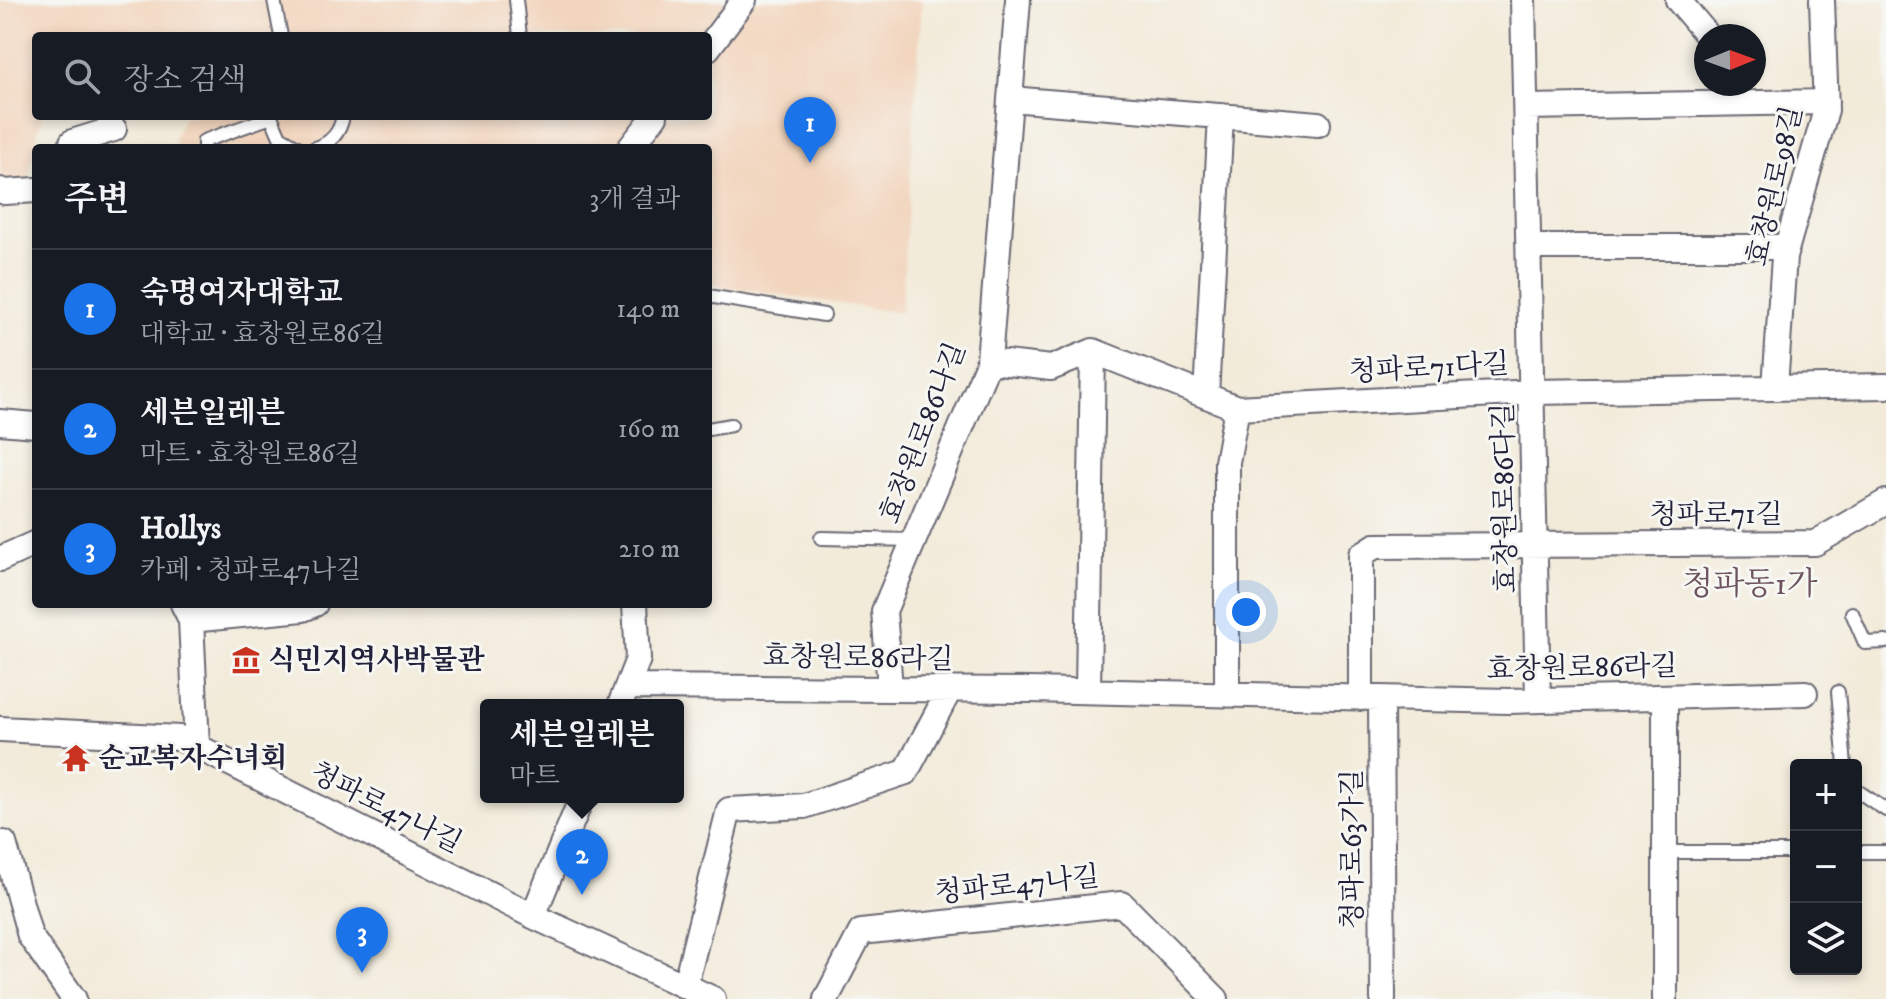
<!DOCTYPE html>
<html lang="ko">
<meta charset="utf-8">
<style>
:root{--surface:#171b24;--page:#20242c;--text:#f1f3f6;--muted:#9ea1a6;--line:#363941;--accent:#1a73e8}
body{margin:0;font-family:"IM FELL DW Pica","Noto Serif KR",serif;background:var(--page);color:var(--text)}
.controls{position:absolute;right:24px;bottom:24px;display:grid;overflow:hidden;border-radius:8px;box-shadow:0 4px 12px #0003}
.controls button{width:72px;height:72px;display:grid;place-items:center;padding:0;border:0;border-bottom:2px solid var(--line);background:var(--surface);color:var(--text);font:40px sans-serif}
.compass{position:absolute;left:1694px;top:24px;width:72px;height:72px;border-radius:50%;background:var(--surface);box-shadow:0 4px 12px #0003;rotate:89deg}
.you{position:absolute;left:1246px;top:612px;width:28px;height:28px;margin:-20px;border:6px solid #fff;border-radius:50%;background:#1a73e8;box-shadow:0 0 0 12px #1a73e833}
.badge{display:grid;place-items:center;width:52px;height:52px;border-radius:50%;background:var(--accent);color:#fff;font-size:26px;font-weight:700}
.pin{position:absolute;translate:-50% -66px;filter:drop-shadow(0 2px 4px #0008)}
.pin::after{content:'';position:absolute;top:42px;width:28px;height:24px;background:inherit;clip-path:polygon(0 0,100% 0,50% 100%)}
.popup{position:absolute;left:480px;top:699px;width:204px;height:104px;box-sizing:border-box;display:grid;place-content:center;border-radius:8px;background:var(--surface);filter:drop-shadow(0 2px 6px #0005);font-size:26px;white-space:nowrap;color:var(--muted)}
.popup b{font-size:30px;color:var(--text)}
.popup::after{content:'';position:absolute;left:50%;top:100%;margin-left:-16px;border:16px solid transparent;border-top-color:var(--surface)}
.list{margin:0;padding:0;list-style:none}
h2{display:flex;justify-content:space-between;align-items:center;height:104px;margin:0;padding:0 32px;font-size:34px}
h2 small{font-size:26px;font-weight:400;color:var(--muted)}
.list li{display:grid;grid-template-columns:52px 1fr auto;gap:24px;align-items:center;box-sizing:border-box;height:120px;padding:0 32px;border-top:2px solid var(--line)}
.list b{display:block;font-size:30px;white-space:nowrap}
.list p{margin:0;font-size:26px;white-space:nowrap;color:var(--muted)}
.list em{font-size:26px;font-style:normal;color:var(--muted)}
.icon{flex:none;width:44px;height:44px;fill:none;stroke:currentColor;stroke-width:2;stroke-linecap:round;stroke-linejoin:round}
.map{position:relative;flex:none;width:1886px;height:999px;overflow:hidden}
.search{position:absolute;background:var(--surface);box-shadow:0 4px 12px #0003;left:32px;top:32px;width:680px;height:88px;display:flex;align-items:center;gap:20px;box-sizing:border-box;padding:0 28px;border-radius:8px;color:var(--muted);font-size:30px}
.panel{position:absolute;background:var(--surface);box-shadow:0 4px 12px #0003;left:32px;top:144px;width:680px;height:464px;border-radius:8px}
.map>svg:first-child{display:block}
.built{fill:#f2d5bd}
.lines{fill:none;stroke-linecap:round;stroke-linejoin:round}
.lane-casing{stroke:#6b6873;stroke-width:16}
.street-casing{stroke:#6b6873;stroke-width:28}
.lane{stroke:#fff;stroke-width:12}
.street{stroke:#fff;stroke-width:24}
.labels{text-anchor:middle;dominant-baseline:central;stroke-width:6;stroke-linejoin:round;paint-order:stroke}
.street-label{font-size:28px;fill:#22223b;stroke:#f6f6f2}
.poi-label{font-size:28px;font-weight:bold;fill:#22223b;stroke:#f6f6f2;text-anchor:start}
.quarter-label{font-size:32px;fill:#6c535e;stroke:#f6f6f2}
</style>
<div class="map">
<svg width="1886" height="999" viewBox="0 0 1886 999">
<rect width="100%" height="100%" fill="#f6f6f2"/>
<filter id="ink" filterUnits="userSpaceOnUse"><feTurbulence type="fractalNoise" baseFrequency=".0125" numOctaves="2"/><feDisplacementMap in="SourceGraphic" scale="16" xChannelSelector="R" yChannelSelector="G"/><feConvolveMatrix kernelMatrix="1 2 1 2 8 2 1 2 1" color-interpolation-filters="sRGB"/></filter>
<filter id="wash" filterUnits="userSpaceOnUse"><feTurbulence type="fractalNoise" baseFrequency=".006" numOctaves="4" result="noise"/><feDisplacementMap in="SourceGraphic" scale="32" xChannelSelector="R" yChannelSelector="G"/><feGaussianBlur stdDeviation="1.8" result="paint"/><feColorMatrix in="noise" values="0 0 0 0 0 0 0 0 0 0 0 0 0 0 0 0 0 1.4 0 .05"/><feComposite in="paint" operator="in"/></filter>
<g filter="url(#wash)">
<rect width="100%" height="100%" fill="#f3ebda"/>
<path class="built" d="M0,0H922L901,313L708,284V148H175V137L184,116H708V36H36V116H42L26,185L0,178Z"/>
</g>
<g filter="url(#ink)">
<g class="lines">
<defs>
<path id="lane" d="M274,0L281,36
M516,0L520,36
M271,116L280,137L299,148
M204,148V141L271,117
M315,148C331,143 340,133 343,116
M708,296L824,315
M708,429L731,425
M821,538L914,540
M1852,613L1865,643L1886,642
M1838,692L1845,765
M1856,790L1886,810
M1665,852H1796
M1856,852H1886"/>
<path id="street" d="M1523,0L1538,700
M1678,0L1708,36
M708,48L744,0
M1010,99L1318,124
M1526,107L1826,102
M72,148V142L114,129
M630,148L655,116
M0,190L5,192L36,190
M1530,247H1787
M989,361L1051,368L1093,351L1237,408L1533,392L1886,386
M1775,387L1784,257L1826,110L1822,0
M1206,396L1221,116
M0,422L36,425
M0,559L36,543
M183,604L191,620L197,746
M191,620L303,609L315,604
M627,687L1030,690L1509,701L1805,693
M890,688L884,611L989,361L1018,0
M1088,691L1093,351
M1227,694V462L1237,408
M1665,697V999
M1361,698V555L1375,546L1815,543L1886,502
M1381,698L1383,999
M620,705L638,659L635,604
M0,729L180,738L533,916L713,999
M0,843H4L30,936L74,999
M533,916L582,797
M685,986L729,810L804,806L906,772L950,689
M826,999L861,932L1122,904L1216,999"/>
</defs>
<use href="#lane" class="lane-casing"/>
<use href="#street" class="street-casing"/>
<use href="#lane" class="lane"/>
<use href="#street" class="street"/>
</g>
</g>
<defs>
<symbol id="museum-bare" viewBox="-9 -9 18 18"><path d="M0-6L6-3V-2H-6V-3ZM-5-1h2V3h-2ZM-1-1h2V3h-2ZM3-1h2V3H3ZM-6 4H6V6H-6Z" fill="#c8321e" stroke="#f6f6f2" stroke-width="2.5" paint-order="stroke"/></symbol>
<symbol id="temple-bare" viewBox="-9 -9 18 18"><path d="M0-6L5-2H3V0L6.5 2.5H4V6H1.5V3h-3V6H-4V2.5H-6.5L-3 0V-2H-5Z" fill="#c8321e" stroke="#f6f6f2" stroke-width="2.5" paint-order="stroke"/></symbol>
</defs>
<g fill-rule="evenodd">
<use href="#museum-bare" x="226" y="640" width="40" height="40"/>
<use href="#temple-bare" x="56" y="738" width="40" height="40"/>
</g>
<g class="labels">
<g class="street-label">
<text transform="translate(1775 186) rotate(-77)">효창원로98길</text>
<text transform="translate(1429 368) rotate(-3)">청파로71다길</text>
<text transform="translate(923 433) rotate(-69)">효창원로86나길</text>
<text transform="translate(1505 498) rotate(-91)">효창원로86다길</text>
<text x="1716" y="514">청파로71길</text>
<text transform="translate(858 658) rotate(1)">효창원로86라길</text>
<text transform="translate(1582 668) rotate(-1)">효창원로86라길</text>
<text transform="translate(386 808) rotate(27)">청파로47나길</text>
<text transform="translate(1352 849) rotate(-90)">청파로63가길</text>
<text transform="translate(1017 885) rotate(-6)">청파로47나길</text>
</g>
<g class="poi-label">
<text x="268" y="660">식민지역사박물관</text>
<text x="98" y="758">순교복자수녀회</text>
</g>
<g class="quarter-label">
<text x="1750" y="585">청파동1가</text>
</g>
</g>
</svg>
<div class="controls">
<button>+</button>
<button>−</button>
<button><svg class="icon" aria-label="layers" viewBox="0 0 24 24"><path d="M12 4l9 5-9 5-9-5zM3 14l9 5 9-5"/></svg></button>
</div>
<svg class="compass" viewBox="-18 -18 36 36"><path d="M0-13l5 13h-10z" fill="#e53935"/><path d="M0 13l5-13h-10z" fill="#9ea1a6"/></svg>
<div class="you"></div>
<div class="pin badge" style="left:810px;top:163px">1</div>
<div class="pin badge" style="left:582px;top:895px">2</div>
<div class="popup"><b>세븐일레븐</b>마트</div>
<div class="pin badge" style="left:362px;top:973px">3</div>
<div class="search"><svg class="icon" aria-label="search" viewBox="0 0 24 24"><circle cx="10" cy="10" r="6"/><path d="M15 15l6 6"/></svg>장소 검색</div>
<section class="panel">
<h2>주변<small>3개 결과</small></h2>
<ul class="list">
<li><span class="badge">1</span><div><b>숙명여자대학교</b><p>대학교 · 효창원로86길</p></div><em>140 m</em></li>
<li><span class="badge">2</span><div><b>세븐일레븐</b><p>마트 · 효창원로86길</p></div><em>160 m</em></li>
<li><span class="badge">3</span><div><b>Hollys</b><p>카페 · 청파로47나길</p></div><em>210 m</em></li>
</ul>
</section>
</div>
